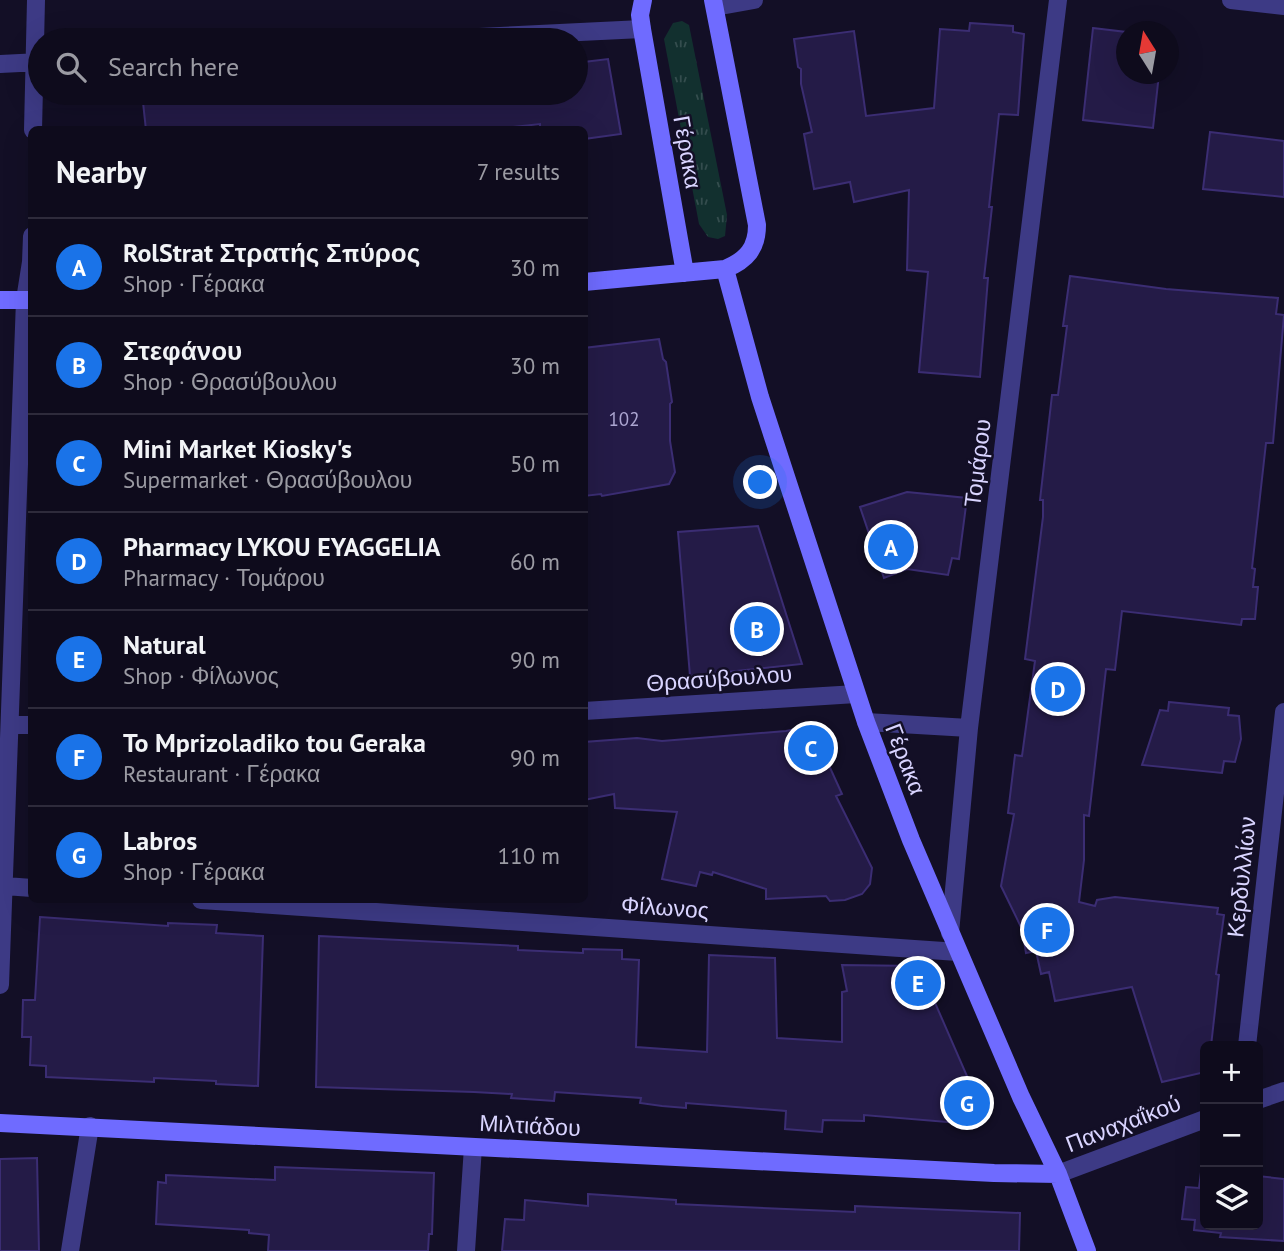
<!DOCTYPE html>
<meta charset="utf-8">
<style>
:root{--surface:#0e0b1c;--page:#1c1929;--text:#f1f3f6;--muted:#9b9ba3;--line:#2e2b3b;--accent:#1a73e8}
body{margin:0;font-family:"PT Sans",sans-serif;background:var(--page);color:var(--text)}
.controls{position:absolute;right:21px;bottom:21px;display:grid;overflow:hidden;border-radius:10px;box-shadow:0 7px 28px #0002}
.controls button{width:63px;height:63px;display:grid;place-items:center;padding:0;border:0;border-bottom:2px solid var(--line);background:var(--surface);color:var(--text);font:35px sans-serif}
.compass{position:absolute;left:1116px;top:21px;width:63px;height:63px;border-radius:50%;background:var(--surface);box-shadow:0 7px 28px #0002;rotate:349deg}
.you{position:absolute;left:761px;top:483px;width:24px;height:24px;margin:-18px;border:5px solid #fff;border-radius:50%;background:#1a73e8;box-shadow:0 0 0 10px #1a73e833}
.badge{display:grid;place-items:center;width:46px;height:46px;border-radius:50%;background:var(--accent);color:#fff;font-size:23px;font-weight:700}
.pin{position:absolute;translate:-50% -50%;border:4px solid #fff;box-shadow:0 2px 7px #0006}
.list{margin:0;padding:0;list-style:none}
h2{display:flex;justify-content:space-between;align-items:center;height:91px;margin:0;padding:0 28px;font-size:30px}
h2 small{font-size:23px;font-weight:400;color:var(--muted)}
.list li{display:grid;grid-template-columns:46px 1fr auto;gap:21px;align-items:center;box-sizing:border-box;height:98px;padding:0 28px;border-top:2px solid var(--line)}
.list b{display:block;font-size:26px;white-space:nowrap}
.list p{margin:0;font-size:23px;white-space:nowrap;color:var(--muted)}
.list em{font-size:23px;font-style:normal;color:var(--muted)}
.icon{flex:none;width:38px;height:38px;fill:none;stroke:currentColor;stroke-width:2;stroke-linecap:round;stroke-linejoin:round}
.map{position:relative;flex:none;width:1284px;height:1251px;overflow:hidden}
.search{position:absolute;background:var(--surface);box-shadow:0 7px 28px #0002;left:28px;top:28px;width:560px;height:77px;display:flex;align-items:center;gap:18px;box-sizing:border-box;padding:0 24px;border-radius:38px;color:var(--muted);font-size:26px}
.panel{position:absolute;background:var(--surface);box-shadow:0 7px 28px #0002;left:28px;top:126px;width:560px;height:777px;border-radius:10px}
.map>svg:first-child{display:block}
.grass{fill:url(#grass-tufts)}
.building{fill:#241b47;stroke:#3b2d73;stroke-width:2}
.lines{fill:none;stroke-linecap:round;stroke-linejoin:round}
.street{stroke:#3d3a85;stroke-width:18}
.secondary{stroke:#6f6bff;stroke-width:18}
.labels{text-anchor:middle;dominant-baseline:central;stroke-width:5;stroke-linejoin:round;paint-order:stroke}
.number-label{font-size:19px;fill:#aca6d1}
.street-label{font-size:23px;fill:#d9d4ff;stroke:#130f26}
</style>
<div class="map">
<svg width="1284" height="1251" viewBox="0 0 1284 1251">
<defs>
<pattern id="grass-tufts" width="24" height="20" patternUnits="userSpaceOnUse" patternTransform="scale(1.75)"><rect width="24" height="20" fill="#12302f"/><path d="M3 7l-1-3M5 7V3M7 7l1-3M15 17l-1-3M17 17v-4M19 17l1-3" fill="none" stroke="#344d4e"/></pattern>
</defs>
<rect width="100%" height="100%" fill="#130f26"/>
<path class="grass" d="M682,21L689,25L727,215L725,236L718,239L708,237L699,224L664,39L673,23Z"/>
<path class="building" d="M970,23L1013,26V32L1024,34L1018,115L999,114L989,207H992L984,278H988L980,377L919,372L928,272L907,270L909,190L854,202L850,182L814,189L804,134L812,132L801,84V69L798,67L794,39L854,31L866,116L934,108L940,29L969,31Z
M1093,28L1126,32V74H1159L1153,128L1083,120Z
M608,59L621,134L584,139V130H540V124L487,130H146L142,93H576V63Z
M1210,132L1284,141V197L1203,189Z
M1070,276L1166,289L1278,298L1276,314L1284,315L1273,443H1266L1252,568L1255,569L1253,587H1258L1255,619H1242L1241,625L1122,611L1115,670L1106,669L1089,816L1084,815V860L1079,902L1095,906L1097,900L1115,897L1218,908L1217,914L1224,915L1216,974L1219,975L1211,1046H1205V1072L1162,1082L1132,987L1055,1001L1049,972L1041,974L1036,951L1026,953L1022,929L1001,886L1014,814L1008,813L1015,755L1022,756L1035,661L1025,659L1043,517V500H1040L1052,395H1058L1067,326H1063Z
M659,339L663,359L666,362L672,402L670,404V441L675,472L669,484L602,496L601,494L584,496V348Z
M907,492L967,498L959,559L952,558L948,575L907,569L884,578L860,507Z
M758,526L802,664L690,676L678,532Z
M1169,702L1229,708L1228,715L1239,716L1241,739L1235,762L1224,761L1222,773L1142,765L1160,710L1168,711Z
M811,726L842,794L836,796L872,868L870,884L862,894L845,900L830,901L826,896L766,899V889L713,872L712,875L700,872L696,886L662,879L677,812L615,808L614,794L584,800V742L637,738L662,741L786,731Z
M40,917L168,926V923L217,925L216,933L263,936L258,1086L216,1084V1081L154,1078V1082L46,1077V1066L30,1065L31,1037H22L23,1000H35Z
M319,936L518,946V950L583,953V949L622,950V959L639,960L636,1047L707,1052L709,955L775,958L777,1038L842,1042V992L847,991L842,965L919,966L980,1106L959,1123L864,1115V1121L823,1120L822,1132L785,1129L786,1111L686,1103V1108L662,1106L640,1103L641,1098L555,1092L554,1101L511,1098L512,1094L474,1092L316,1087Z
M37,1158L39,1251H0V1159Z
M275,1167L434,1173L432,1234H429L428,1251H268L269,1235L249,1233V1230L156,1224L158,1182L166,1183V1175L275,1180Z
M1201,1172H1205V1225H1258V1176L1284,1179V1241L1220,1237L1221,1233L1194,1230L1195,1220L1182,1219L1186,1187L1199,1188Z
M588,1194L676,1200V1204L786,1209L855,1212V1206L1020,1213L1019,1251H502L505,1219L524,1220L525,1200L588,1206Z"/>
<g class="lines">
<path class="street" d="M1231,0L1284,6
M715,7L754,0
M417,40L642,29
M0,64L40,62
M33,130L36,0
M584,711L856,694
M866,722L969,728
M11,725H32
M5,886L32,888
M201,900L958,952
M950,933L969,728L1058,0
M0,985L25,300L31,262L32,236
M1247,1046L1284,712
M1258,1100L1284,1091
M1058,1174L1205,1119
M70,1251L90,1126
M466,1251L473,1147"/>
<path class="secondary" d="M643,0L640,15L642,29L685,273
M725,269L760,397L866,722L911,840L1021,1097L1058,1174L1087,1251
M584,282L725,269C747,260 757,248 757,225L713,0
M0,300H32
M0,1123L994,1173L1058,1174"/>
</g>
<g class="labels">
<g class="number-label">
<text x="624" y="419">102</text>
</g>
<g class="street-label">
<text transform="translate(688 152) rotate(80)">Γέρακα</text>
<text transform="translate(977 463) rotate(-83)">Τομάρου</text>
<text transform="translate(719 678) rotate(-4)">Θρασύβουλου</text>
<text transform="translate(906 759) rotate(69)">Γέρακα</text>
<text transform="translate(1241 877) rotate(-84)">Κερδυλλίων</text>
<text transform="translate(665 907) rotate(4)">Φίλωνος</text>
<text transform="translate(1123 1123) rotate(-21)">Παναχαΐκού</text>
<text transform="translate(530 1125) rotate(3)">Μιλτιάδου</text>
</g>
</g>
</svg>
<div class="controls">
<button>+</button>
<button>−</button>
<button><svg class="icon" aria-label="layers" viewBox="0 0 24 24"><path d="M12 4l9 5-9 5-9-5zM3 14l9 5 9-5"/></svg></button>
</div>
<svg class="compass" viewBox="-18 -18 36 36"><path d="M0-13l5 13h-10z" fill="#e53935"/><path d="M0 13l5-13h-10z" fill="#9b9ba3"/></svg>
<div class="you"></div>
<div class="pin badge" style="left:891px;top:547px">A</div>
<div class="pin badge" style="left:757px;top:629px">B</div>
<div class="pin badge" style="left:811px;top:748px">C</div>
<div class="pin badge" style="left:1058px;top:689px">D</div>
<div class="pin badge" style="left:918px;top:983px">E</div>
<div class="pin badge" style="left:1047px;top:930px">F</div>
<div class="pin badge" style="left:967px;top:1103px">G</div>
<div class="search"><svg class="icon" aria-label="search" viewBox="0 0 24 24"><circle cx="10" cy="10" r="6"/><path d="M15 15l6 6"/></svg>Search here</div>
<section class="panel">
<h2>Nearby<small>7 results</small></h2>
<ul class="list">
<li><span class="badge">A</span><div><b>RolStrat Στρατής Σπύρος</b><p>Shop · Γέρακα</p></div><em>30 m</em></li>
<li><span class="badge">B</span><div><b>Στεφάνου</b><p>Shop · Θρασύβουλου</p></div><em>30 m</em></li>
<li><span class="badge">C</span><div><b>Mini Market Kiosky's</b><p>Supermarket · Θρασύβουλου</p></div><em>50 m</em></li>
<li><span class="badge">D</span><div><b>Pharmacy LYKOU EYAGGELIA</b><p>Pharmacy · Τομάρου</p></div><em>60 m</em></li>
<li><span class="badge">E</span><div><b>Natural</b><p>Shop · Φίλωνος</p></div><em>90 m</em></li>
<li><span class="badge">F</span><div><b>To Mprizoladiko tou Geraka</b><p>Restaurant · Γέρακα</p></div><em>90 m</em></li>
<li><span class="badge">G</span><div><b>Labros</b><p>Shop · Γέρακα</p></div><em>110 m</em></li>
</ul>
</section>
</div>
